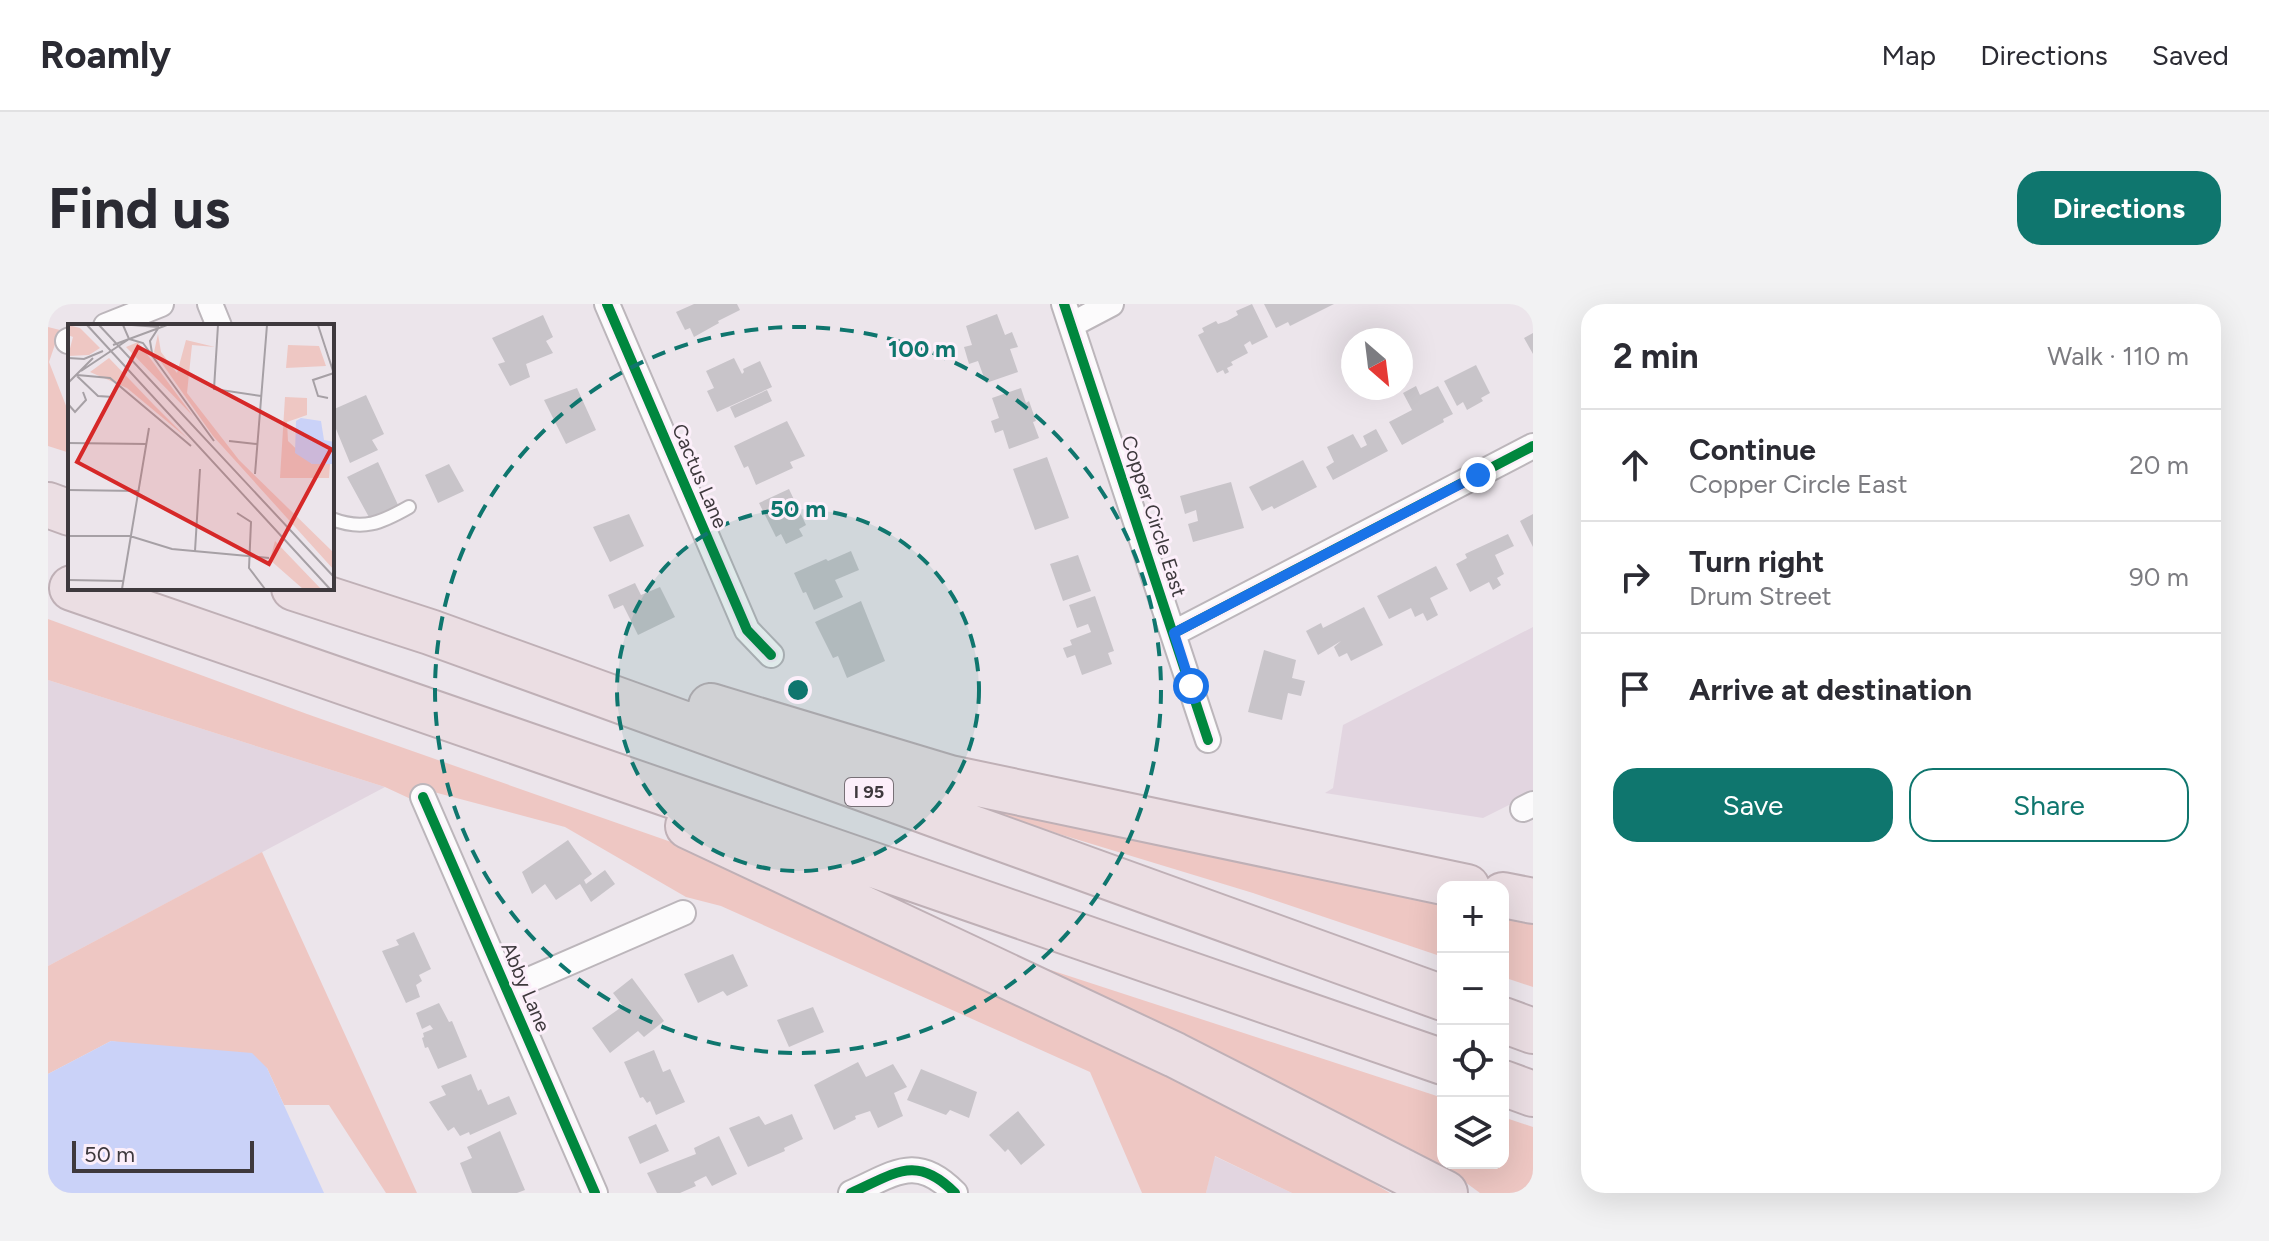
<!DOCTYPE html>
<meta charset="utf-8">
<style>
:root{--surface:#fff;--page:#f2f2f3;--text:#2b2b33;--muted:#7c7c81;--line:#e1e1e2;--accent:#0f766e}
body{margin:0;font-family:Figtree,sans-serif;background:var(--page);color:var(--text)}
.controls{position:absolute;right:24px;bottom:24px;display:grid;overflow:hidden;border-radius:16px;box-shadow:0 8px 32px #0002}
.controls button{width:72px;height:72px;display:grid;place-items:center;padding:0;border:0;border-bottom:2px solid var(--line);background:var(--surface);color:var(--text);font:40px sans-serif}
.compass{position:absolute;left:1293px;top:24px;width:72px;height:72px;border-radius:50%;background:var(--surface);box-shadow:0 8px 32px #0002;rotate:152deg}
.scale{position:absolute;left:24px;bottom:20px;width:182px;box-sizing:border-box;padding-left:8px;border:4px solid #3e393d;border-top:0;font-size:22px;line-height:28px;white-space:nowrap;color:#3e393d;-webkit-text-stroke:6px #fceffa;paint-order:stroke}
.stop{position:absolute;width:24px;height:24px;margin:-18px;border:6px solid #1a73e8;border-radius:50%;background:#fff}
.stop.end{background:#1a73e8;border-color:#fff;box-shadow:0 2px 8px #0008}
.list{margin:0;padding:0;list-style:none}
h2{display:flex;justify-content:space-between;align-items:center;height:104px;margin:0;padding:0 32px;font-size:34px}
h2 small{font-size:26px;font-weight:400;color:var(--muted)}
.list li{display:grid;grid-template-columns:52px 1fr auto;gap:24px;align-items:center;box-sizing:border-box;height:112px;padding:0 32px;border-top:2px solid var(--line)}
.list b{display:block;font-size:30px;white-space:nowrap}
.list p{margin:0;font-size:26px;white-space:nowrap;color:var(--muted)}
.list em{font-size:26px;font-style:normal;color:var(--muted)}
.actions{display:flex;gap:16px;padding:24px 32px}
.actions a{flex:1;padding:18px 0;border:2px solid var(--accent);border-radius:24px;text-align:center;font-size:28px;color:var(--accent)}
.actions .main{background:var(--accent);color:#fff}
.icon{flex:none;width:44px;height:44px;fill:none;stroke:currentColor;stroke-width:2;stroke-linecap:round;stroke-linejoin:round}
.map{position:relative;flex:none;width:1485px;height:889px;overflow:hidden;border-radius:24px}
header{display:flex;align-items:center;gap:48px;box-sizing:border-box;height:112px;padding:0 40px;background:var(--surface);border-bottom:2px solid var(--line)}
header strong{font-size:38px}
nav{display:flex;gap:44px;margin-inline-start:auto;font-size:28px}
.intro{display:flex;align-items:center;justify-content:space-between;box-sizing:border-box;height:192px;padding:0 48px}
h1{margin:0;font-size:56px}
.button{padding:20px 36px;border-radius:24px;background:var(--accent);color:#fff;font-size:28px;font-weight:700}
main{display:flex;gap:48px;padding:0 48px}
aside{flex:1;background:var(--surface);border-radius:24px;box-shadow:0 8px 32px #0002}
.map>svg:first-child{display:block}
.built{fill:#e2d5e0}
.green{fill:#eec7c3}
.water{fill:#cad2f8}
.building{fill:#c8c4c9}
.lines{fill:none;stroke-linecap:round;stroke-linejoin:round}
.lane-casing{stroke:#bcb6bb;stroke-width:16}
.street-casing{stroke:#bcb6bb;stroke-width:28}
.highway-casing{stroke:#bfb0b6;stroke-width:48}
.lane{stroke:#fcfbfc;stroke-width:12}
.street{stroke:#fcfbfc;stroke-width:24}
.highway{stroke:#ebdee3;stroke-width:44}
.cycleway-casing{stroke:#fceffa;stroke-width:15}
.cycleway{stroke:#00873e;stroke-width:10}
.route{stroke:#1a73e8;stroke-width:10}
.ring{fill:none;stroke:#0f766e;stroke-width:4;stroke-dasharray:14 10}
.labels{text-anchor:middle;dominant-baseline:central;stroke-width:6;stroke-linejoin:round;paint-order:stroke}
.shield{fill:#fceffa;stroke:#777076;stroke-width:2}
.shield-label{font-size:18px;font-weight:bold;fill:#3e393d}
.street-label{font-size:20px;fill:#3e393d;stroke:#fceffa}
.inset-road{fill:none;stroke:#a6a0a5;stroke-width:2}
.view{fill:#d62828;fill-opacity:0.15;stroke:#d62828;stroke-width:4}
.inset-edge{fill:none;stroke:#3e393d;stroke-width:4}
.centre{fill:#0f766e;stroke:#fceffa;stroke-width:4}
.ring-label{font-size:24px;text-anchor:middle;font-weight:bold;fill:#0f766e;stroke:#fceffa;stroke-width:6;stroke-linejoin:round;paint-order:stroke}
</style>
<header>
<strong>Roamly</strong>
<nav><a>Map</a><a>Directions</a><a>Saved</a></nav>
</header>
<div class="intro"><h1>Find us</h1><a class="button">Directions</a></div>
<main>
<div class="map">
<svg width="1485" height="889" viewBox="0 0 1485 889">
<rect width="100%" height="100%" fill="#ece5eb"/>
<path class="built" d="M1485,323V489L1435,514L1277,489L1285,484L1295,421Z
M0,376L337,483L0,662Z
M1166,852L1244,889H1158Z"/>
<path class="green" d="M0,23L12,26L1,58L22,112V149L0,142Z
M0,315L259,410L646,546L747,589L1254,837L1342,889H1244L1167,852L1158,889H1094L1042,768L673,602L638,593L517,523L382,487L365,496L337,483L0,376Z
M901,493L1395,596V653L1205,589L1011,530Z
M214,548L369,889H338L281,801H236L219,764L63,737L0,770V662Z
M1455,608L1485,614V683L1455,673Z
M932,643L1395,794V859H1455V813L1485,823V889H1432L1402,867Z"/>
<path class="water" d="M63,737L204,749L219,764L276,889H0V770Z"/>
<path class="building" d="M646,0H689L692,6L670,17L671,19L646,33L642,24L637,26L628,8Z
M1204,0L1220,33L1204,41L1202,37L1196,41L1200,49L1183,58L1185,61L1179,64L1181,68L1177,70L1175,66L1169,69L1150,31L1156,28L1154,24L1168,17L1170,20L1179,17L1190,11L1188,7Z
M1216,0H1286L1242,22L1240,18L1228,24Z
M949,10L957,31L964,28L970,43L962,45L970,68L938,79L930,57L921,60L916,43L924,41L918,22Z
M495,11L505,33L498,37L505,49L478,60L482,73L462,82L450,60L457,58L444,34Z
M1485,29V50L1476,34Z
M686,54L694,70L696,68L695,65L712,57L724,83L669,108L659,87L666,84L658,67Z
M1428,61L1442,89L1433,94L1435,97L1419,106L1415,98L1409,102L1396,77Z
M1368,82L1372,91L1390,82L1405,110L1395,115L1396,118L1354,141L1341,118L1364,106L1355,89Z
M529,84L548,126L518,140L496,96Z
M973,84L978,99L981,97L988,117L985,118L991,134L961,145L955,126L947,129L943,117L951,114L944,94Z
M719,86L724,97L687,114L682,103Z
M318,91L336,130L324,136L330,146L302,159L288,125L284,128V106Z
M739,117L757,152L742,158L745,164L708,181L700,162L696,164L686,142Z
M1328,125L1340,147L1285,176L1278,163L1286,158L1279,143L1305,130L1313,144L1319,141L1315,132Z
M999,153L1021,214L987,226L965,165Z
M1255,156L1269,183L1226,205L1224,202L1214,207L1201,183Z
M330,158L351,203L322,215L299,173Z
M401,160L416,187L390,199L377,171Z
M1183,178L1196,224L1145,238L1140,220L1150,217L1148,206L1137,210L1132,192Z
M741,185L758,221L751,225L755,232L738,240L733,230L728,233L711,199Z
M581,210L596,242L562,258L545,223Z
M1485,210V243L1472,217Z
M1460,230L1466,242L1447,251L1456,270L1449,274L1453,281L1445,286L1441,278L1422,288L1408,260L1419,254L1417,250Z
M803,247L811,266L787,276L795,293L766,306L758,288L755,289L746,269L778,255L780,257Z
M1030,251L1043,287L1015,297L1002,260Z
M1388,262L1400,285L1382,294L1390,311L1379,317L1375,309L1367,313L1363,304L1341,315L1329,292Z
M587,279L593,291L612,283L627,313L590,331L575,301L566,305L560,291Z
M1047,292L1066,347L1060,349L1064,360L1034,371L1027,351L1019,354L1015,344L1024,341L1022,336L1043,328L1040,320L1029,324L1021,301Z
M813,297L837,357L799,374L790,352L785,354L767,318Z
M1316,303L1335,341L1303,357L1299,349L1291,353L1286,343L1293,337L1270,351L1258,327L1273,319L1275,324Z
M1216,346L1248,356L1244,374L1257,377L1253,392L1240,389L1234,416L1200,408Z
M520,536L544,570L536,576L538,580L557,566L567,580L543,598L532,580L508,596L497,580L484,590L474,568Z
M366,628L383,665L371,671L374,677L368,681L372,693L358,699L334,647L351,641L348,636Z
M685,650L700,682L679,692L675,687L650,699L636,670Z
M584,674L616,717L596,733L590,727L562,749L544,724L575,702L565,689Z
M391,699L401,718L404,717L419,753L390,765L380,743L377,744L374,734L376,733L375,729L385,725L382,721L374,725L368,709Z
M765,703L776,728L741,743L729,716Z
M606,746L615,768L622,765L637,798L608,811L602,797L599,799L595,793L592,794L576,758Z
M810,758L818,773L845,760L859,783L846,789L855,812L830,824L822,807L807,812L808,815L786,826L766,781Z
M873,765L929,788L921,814L902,806L898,811L859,796Z
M423,770L430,787L433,785L440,801L461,792L469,810L422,831L421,828L412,832L406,823L400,827L381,798L398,791L393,782Z
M970,807L997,841L973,861L960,845L957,848L941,831Z
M744,810L755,835L736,844L737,847L700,863L681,824L711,812L717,821Z
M608,820L621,847L592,860L580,833Z
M452,827L477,886L469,889H424L412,859L424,854L419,843Z
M671,832L689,870L664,882L658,872L646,878L648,882L632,889H609L599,869L648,850L646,844Z"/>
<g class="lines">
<defs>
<path id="lane" d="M284,215C315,227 333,219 361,203"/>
<path id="street" d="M162,0L171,22
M559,0L699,326L723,351
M1016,0L1160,436
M1023,21L1063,0
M58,22L113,0
M20,37L22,36
M1126,329L1485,142
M375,493L547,889
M1475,505L1485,500
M460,685L635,609
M803,889C846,870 868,849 907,889"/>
<path id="highway" d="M0,201L22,209
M24,284L1395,758
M246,284L382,328L1395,694
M663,402L902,474L1419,583
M640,522L1127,751L1397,889
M1455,591L1485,597
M1455,716L1485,727
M1455,779L1485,790"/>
</defs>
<use href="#lane" class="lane-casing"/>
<use href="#street" class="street-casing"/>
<use href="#highway" class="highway-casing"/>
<use href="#lane" class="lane"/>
<use href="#street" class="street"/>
<use href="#highway" class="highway"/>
<defs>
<path id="cycleway" d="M559,0L699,326L723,351
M1016,0L1160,436
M1126,329L1485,142
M375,493L547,889
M803,889C846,870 868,849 907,889"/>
</defs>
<use href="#cycleway" class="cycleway-casing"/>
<use href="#cycleway" class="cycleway"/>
</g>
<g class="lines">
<path class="route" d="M1143,382L1126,329L1430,171"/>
</g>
<circle cx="750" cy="386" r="181" fill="#0f766e" fill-opacity=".12"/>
<g class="ring">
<circle cx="750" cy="386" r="181"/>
<circle cx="750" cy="386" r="363"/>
</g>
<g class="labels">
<rect class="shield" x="797" y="474" width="48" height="28" rx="6"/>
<g class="shield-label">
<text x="821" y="488">I 95</text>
</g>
<g class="street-label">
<text transform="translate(652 172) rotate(67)">Cactus Lane</text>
<text transform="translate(1106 212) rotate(72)">Copper Circle East</text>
<text transform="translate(478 683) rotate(67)">Abby Lane</text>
</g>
</g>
<g transform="translate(20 20)">
<rect width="266" height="266" fill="#ece5eb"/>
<path d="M0,1L12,4L32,24L21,31L0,32L5,13L0,11ZM90,10L93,28L109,49L118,16L147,23L124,21L119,69L171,136L266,229V246L145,112L86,28ZM70,18L125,92L58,23ZM220,21L251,22L258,42L218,44ZM41,34L86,81L119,114L59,64L22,48ZM217,73L239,74V91L219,98L220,117L244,140H262L261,154H212ZM207,217L253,265H235L202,236Z" fill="#eec7c3"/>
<path d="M233,94L253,97L256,116L266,118L264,140H244L227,129L228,97Z" fill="#cad2f8"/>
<path class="inset-road" d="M19,1L262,265M31,1L266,253M55,1L61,15L75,19L146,117M64,1L91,3M150,1L146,65L193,72M250,1L266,50M45,21L99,1M84,29L82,17L91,3M0,34L16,35L35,27M13,47L61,15M9,51L42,54L123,122M9,52L30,72L45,73M0,59L25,34M260,74L250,72L245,56L266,49M0,80L7,88L18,76L15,68M161,117L189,120M0,119L78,120M187,150L199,1M0,166L70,167M169,189L183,198L181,244L197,265M0,212H62L104,225L201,234M127,227L132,145M0,256L55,257M54,265L81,104"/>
<path class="view" d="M70,23L263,125L201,240L9,138Z"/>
<rect width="266" height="266" class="inset-edge"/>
</g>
<circle cx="750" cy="386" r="12" class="centre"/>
<g class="ring-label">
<text x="874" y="53">100 m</text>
<text x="750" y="213">50 m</text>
</g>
</svg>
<div class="controls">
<button>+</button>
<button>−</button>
<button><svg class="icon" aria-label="locate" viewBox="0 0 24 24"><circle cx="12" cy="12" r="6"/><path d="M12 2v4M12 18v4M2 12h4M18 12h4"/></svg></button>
<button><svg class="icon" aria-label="layers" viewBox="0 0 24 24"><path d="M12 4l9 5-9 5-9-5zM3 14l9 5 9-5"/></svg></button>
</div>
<svg class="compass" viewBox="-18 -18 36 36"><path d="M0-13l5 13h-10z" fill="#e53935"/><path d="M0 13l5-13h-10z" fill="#7c7c81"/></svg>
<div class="scale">50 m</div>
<div class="stop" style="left:1143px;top:382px"></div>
<div class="stop end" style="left:1430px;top:171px"></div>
</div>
<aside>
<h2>2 min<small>Walk · 110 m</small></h2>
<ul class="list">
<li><svg class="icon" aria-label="ahead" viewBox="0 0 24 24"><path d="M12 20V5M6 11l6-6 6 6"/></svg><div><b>Continue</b><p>Copper Circle East</p></div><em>20 m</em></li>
<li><svg class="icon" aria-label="right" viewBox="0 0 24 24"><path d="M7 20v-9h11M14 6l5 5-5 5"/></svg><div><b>Turn right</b><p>Drum Street</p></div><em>90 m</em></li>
<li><svg class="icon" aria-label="arrive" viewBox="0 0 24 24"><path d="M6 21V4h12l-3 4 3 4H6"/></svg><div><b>Arrive at destination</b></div></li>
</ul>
<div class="actions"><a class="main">Save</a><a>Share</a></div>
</aside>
</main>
